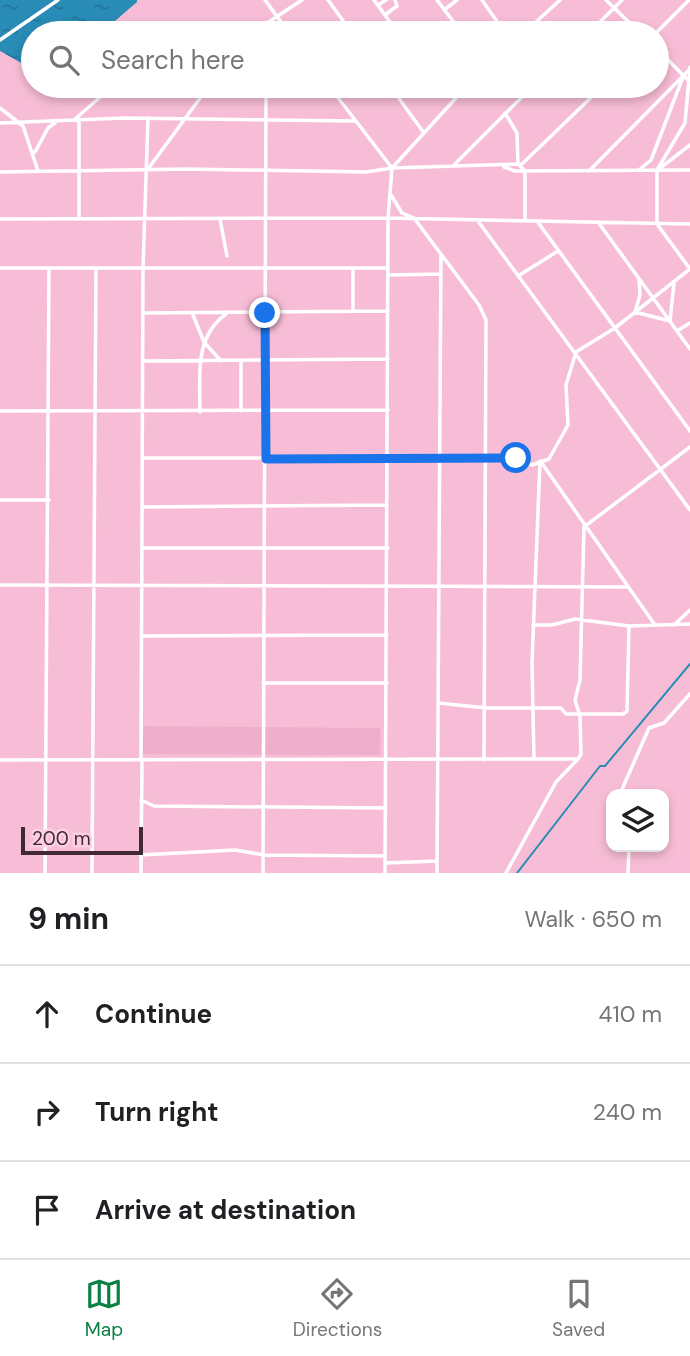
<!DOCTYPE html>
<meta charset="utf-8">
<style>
:root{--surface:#fff;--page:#f6f6f6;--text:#202124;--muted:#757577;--line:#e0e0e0;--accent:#0b8043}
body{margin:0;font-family:"DM Sans",sans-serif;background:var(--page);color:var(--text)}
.controls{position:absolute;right:21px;bottom:21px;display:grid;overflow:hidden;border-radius:14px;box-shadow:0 4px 10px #0003}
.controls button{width:63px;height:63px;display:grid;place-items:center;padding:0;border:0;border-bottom:2px solid var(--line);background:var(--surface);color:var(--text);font:35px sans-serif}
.scale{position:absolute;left:21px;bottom:18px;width:122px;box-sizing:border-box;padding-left:7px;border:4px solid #402933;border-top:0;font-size:19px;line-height:24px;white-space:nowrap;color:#402933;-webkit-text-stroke:5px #fecee2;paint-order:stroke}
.stop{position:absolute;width:21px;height:21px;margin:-16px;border:5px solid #1a73e8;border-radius:50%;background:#fff}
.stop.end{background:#1a73e8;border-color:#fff;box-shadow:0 2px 7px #0008}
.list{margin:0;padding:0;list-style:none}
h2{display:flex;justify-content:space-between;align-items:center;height:91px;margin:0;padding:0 28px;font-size:30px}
h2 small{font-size:23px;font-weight:400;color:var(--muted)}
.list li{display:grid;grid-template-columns:46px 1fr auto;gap:21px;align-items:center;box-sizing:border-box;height:98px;padding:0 28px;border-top:2px solid var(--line)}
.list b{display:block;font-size:26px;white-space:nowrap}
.list em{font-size:23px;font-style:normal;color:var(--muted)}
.icon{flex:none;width:38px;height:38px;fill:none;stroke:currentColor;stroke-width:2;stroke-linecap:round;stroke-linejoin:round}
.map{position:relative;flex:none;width:690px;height:873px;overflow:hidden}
.search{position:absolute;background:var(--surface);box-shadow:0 4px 10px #0003;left:21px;right:21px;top:21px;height:77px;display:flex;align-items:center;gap:18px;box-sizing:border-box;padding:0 24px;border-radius:38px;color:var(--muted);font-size:26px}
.sheet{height:385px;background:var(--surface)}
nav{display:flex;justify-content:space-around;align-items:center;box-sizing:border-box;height:98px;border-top:2px solid var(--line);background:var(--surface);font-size:19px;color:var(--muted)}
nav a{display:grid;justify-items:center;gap:4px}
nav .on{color:var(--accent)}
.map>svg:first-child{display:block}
.built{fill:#efaeca}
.water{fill:url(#water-ripples)}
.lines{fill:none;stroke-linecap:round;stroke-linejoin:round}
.stream{stroke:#288cb7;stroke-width:2}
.minor{stroke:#fff;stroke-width:3.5}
.route{stroke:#1a73e8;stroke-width:9}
</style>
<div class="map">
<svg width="690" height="873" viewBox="0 0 690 873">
<defs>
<pattern id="water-ripples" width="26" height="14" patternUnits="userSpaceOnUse" patternTransform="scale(1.75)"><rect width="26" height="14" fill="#288cb7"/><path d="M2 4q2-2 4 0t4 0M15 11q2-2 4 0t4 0" fill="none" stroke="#247295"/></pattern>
</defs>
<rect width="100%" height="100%" fill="#f8bdd6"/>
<path class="built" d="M144,726L380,728V755L141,754Z"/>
<path class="water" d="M0,0H137V2L101,33H33V64L25,65L0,51Z"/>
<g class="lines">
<path class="stream" d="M517,873L600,766H605L690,664"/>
<path class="minor" d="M265,0L289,33
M328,0L352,33
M374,0L398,33
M437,0L462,33
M482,0L505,33
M606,0L640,33
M378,5L386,0
M444,10L457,0
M385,15L397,6L395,0
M265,23V33
M252,33L302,0
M524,33L560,0
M589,33L622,0
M656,33L689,0
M0,40L58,0
M657,49L689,81
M690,67L685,123L657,170V224L690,269
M329,86L392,168
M390,86L424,133
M0,108L23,126L38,171
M505,113L517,133L518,164L525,171V220
M75,119L113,86
M79,119V218
M0,123L124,118L356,121
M35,152L48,128L56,122
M453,166L533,86
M504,167L515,171L690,170
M148,169L209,86
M659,169L690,145
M639,170L651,160L683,77
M589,171L689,70
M0,172L187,169L366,172L392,168L522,164L603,86
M391,195L402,213L414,218L479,305L486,320L484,760
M0,219L388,218L690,224
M220,219L227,256
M478,221L690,510
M537,221L690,431
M598,222L690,349
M0,268H388
M353,268V311
M388,275L440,274
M518,276L558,251
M639,279L640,295L635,312L670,321L674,283
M143,313L388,311
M193,315L204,342L221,361
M677,331L690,323
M143,361L388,359
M241,361V411
M0,411L388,410
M200,412C200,376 194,337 226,314
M143,458H515L532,465L549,459L568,425L566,385L576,352L615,328L690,269
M541,462L655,625
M0,500H49
M142,507L387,505
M142,548H388
M0,585L628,587
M533,625H552L575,619L629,626L690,624
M674,625L690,610
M142,636L387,635
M263,683H387
M438,703L487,708H561L566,714H623L627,711L629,626
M534,759L532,663L540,461
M0,760L578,759L581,754L580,716L575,700L580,680L584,527L690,447
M141,760L143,268L148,118
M620,794L649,728L664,723L690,694
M141,800L154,806L386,808
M140,855L235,850L264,855L385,856
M385,863L437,861
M45,873L49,268
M92,873L96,268
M141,873L142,759
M263,873L266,86
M385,873L388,218L392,168L467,86
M437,873L441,254
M506,873L556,782L577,760
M628,873L629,847"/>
</g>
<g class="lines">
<path class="route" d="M265,313L266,459L516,458"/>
</g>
</svg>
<div class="controls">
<button><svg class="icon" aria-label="layers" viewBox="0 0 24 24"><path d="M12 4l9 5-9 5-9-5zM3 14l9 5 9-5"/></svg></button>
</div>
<div class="scale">200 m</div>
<div class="stop" style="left:516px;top:458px"></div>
<div class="stop end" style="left:265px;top:313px"></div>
<div class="search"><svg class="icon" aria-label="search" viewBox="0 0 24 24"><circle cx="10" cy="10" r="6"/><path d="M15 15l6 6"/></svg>Search here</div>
</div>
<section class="sheet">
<h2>9 min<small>Walk · 650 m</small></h2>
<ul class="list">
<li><svg class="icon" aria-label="ahead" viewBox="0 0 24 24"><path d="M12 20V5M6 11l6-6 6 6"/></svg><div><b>Continue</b></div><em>410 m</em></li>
<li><svg class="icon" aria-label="right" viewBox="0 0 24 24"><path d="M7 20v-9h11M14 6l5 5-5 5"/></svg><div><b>Turn right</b></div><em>240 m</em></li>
<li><svg class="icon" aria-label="arrive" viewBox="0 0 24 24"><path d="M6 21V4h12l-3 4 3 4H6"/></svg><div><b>Arrive at destination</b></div></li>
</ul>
</section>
<nav>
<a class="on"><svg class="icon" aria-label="map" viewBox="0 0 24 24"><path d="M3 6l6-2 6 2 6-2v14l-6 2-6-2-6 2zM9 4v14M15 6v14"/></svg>Map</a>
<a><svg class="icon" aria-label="directions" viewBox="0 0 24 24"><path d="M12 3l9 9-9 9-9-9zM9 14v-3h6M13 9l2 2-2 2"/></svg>Directions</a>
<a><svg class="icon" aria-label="saved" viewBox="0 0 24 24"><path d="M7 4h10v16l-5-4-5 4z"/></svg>Saved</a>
</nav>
